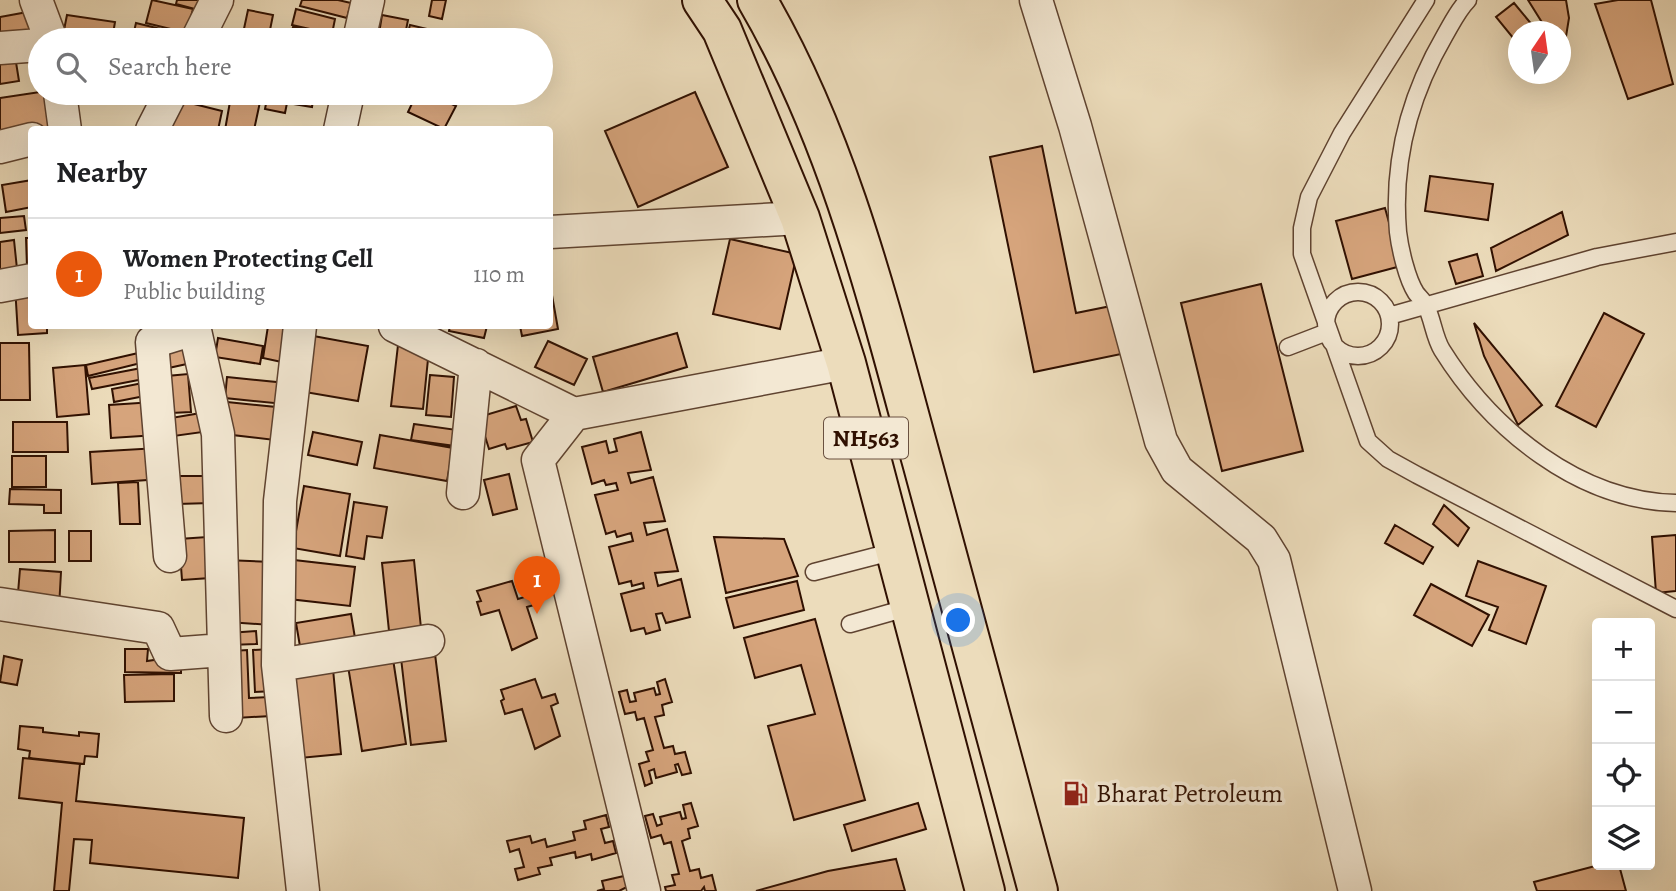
<!DOCTYPE html>
<meta charset="utf-8">
<style>
:root{--surface:#fff;--page:#f2f2f2;--text:#202124;--muted:#757577;--line:#e0e0e0;--accent:#ea580c}
body{margin:0;font-family:Alegreya,serif;background:var(--page);color:var(--text)}
.controls{position:absolute;right:21px;bottom:21px;display:grid;overflow:hidden;border-radius:7px;box-shadow:0 7px 28px #0002}
.controls button{width:63px;height:63px;display:grid;place-items:center;padding:0;border:0;border-bottom:2px solid var(--line);background:var(--surface);color:var(--text);font:35px sans-serif}
.compass{position:absolute;left:1508px;top:21px;width:63px;height:63px;border-radius:50%;background:var(--surface);box-shadow:0 7px 28px #0002;rotate:13deg}
.you{position:absolute;left:959px;top:621px;width:24px;height:24px;margin:-18px;border:5px solid #fff;border-radius:50%;background:#1a73e8;box-shadow:0 0 0 10px #1a73e833}
.badge{display:grid;place-items:center;width:46px;height:46px;border-radius:50%;background:var(--accent);color:#fff;font-size:23px;font-weight:700}
.pin{position:absolute;translate:-50% -58px;filter:drop-shadow(0 2px 4px #0008)}
.pin::after{content:'';position:absolute;top:37px;width:24px;height:21px;background:inherit;clip-path:polygon(0 0,100% 0,50% 100%)}
.list{margin:0;padding:0;list-style:none}
h2{display:flex;justify-content:space-between;align-items:center;height:91px;margin:0;padding:0 28px;font-size:30px}
h2 small{font-size:23px;font-weight:400;color:var(--muted)}
.list li{display:grid;grid-template-columns:46px 1fr auto;gap:21px;align-items:center;box-sizing:border-box;height:112px;padding:0 28px;border-top:2px solid var(--line)}
.list b{display:block;font-size:26px;white-space:nowrap}
.list p{margin:0;font-size:23px;white-space:nowrap;color:var(--muted)}
.list em{font-size:23px;font-style:normal;color:var(--muted)}
.icon{flex:none;width:38px;height:38px;fill:none;stroke:currentColor;stroke-width:2;stroke-linecap:round;stroke-linejoin:round}
.map{position:relative;flex:none;width:1676px;height:891px;overflow:hidden}
.search{position:absolute;background:var(--surface);box-shadow:0 7px 28px #0002;left:28px;top:28px;width:525px;height:77px;display:flex;align-items:center;gap:18px;box-sizing:border-box;padding:0 24px;border-radius:38px;color:var(--muted);font-size:26px}
.panel{position:absolute;background:var(--surface);box-shadow:0 7px 28px #0002;left:28px;top:126px;width:525px;height:203px;border-radius:7px}
.map>svg:first-child{display:block}
.building{fill:#d6a47c;stroke:#301001;stroke-width:2}
.lines{fill:none;stroke-linecap:round;stroke-linejoin:round}
.service-casing{stroke:#5f4330;stroke-width:19}
.minor-casing{stroke:#5f4330;stroke-width:35}
.trunk-casing{stroke:#301001;stroke-width:42}
.service{stroke:#f3e8d3;stroke-width:16}
.minor{stroke:#f3e8d3;stroke-width:32}
.trunk{stroke:#ecdcbb;stroke-width:38}
.labels{text-anchor:middle;dominant-baseline:central;stroke-width:7;stroke-linejoin:round;paint-order:stroke}
.shield{fill:#f3e8d3;stroke:#6a5140;stroke-width:2}
.shield-label{font-size:24px;font-weight:bold;fill:#301001}
.poi-label{font-size:26px;fill:#301001;stroke:#f3e8d3;text-anchor:start}
</style>
<div class="map">
<svg width="1676" height="891" viewBox="0 0 1676 891">
<rect width="100%" height="100%" fill="#ecdcbb"/>
<filter id="stains"><feTurbulence type="fractalNoise" baseFrequency=".00286" numOctaves="4"/><feColorMatrix values="0 0 0 0 .2 0 0 0 0 .09 0 0 0 0 .02 0 0 0 .5 -.17"/></filter>
<radialGradient id="worn" r=".72"><stop offset=".6" stop-color="#630" stop-opacity="0"/><stop offset="1" stop-color="#630" stop-opacity=".3"/></radialGradient>
<path class="building" d="M152,0L193,9L187,33L146,23Z
M177,0H209L206,12L176,4Z
M302,0H338L351,3L347,18L300,6Z
M432,0H446L442,19L429,16Z
M1528,0H1566L1569,18L1563,55L1560,32H1548Z
M1618,0H1651L1673,84L1628,99L1595,4Z
M1514,3L1538,32H1518V44L1496,17Z
M296,9L335,19L332,34L292,25Z
M248,10L273,15L268,40L242,38Z
M33,11L39,36L0,44V17Z
M67,15L115,22L112,40L63,35Z
M382,15L408,20L404,40H378Z
M136,23L185,35L183,40H132Z
M410,25L427,29L424,40H406Z
M293,27L338,39V40H290Z
M15,56L19,81L0,84V59Z
M40,92L49,93L55,130H32L0,139V98Z
M695,92L728,167L638,207L605,131Z
M268,93H289L285,113L265,109Z
M295,93H314L312,107L293,104Z
M417,93H428L456,106L444,129L408,112Z
M231,96L260,102L254,130H225Z
M174,99L222,111L218,130L167,127Z
M1042,146L1076,313L1116,305L1126,353L1034,372L990,157Z
M1430,176L1493,184L1488,220L1425,211Z
M32,180V207L6,212L2,185Z
M1385,208L1401,266L1352,279L1336,221Z
M1562,212L1568,235L1496,271L1491,248Z
M24,216L26,230L0,233V218Z
M26,238H32V266L27,267Z
M730,239L797,254L780,329L713,314Z
M14,240L17,269L0,271V242Z
M1477,254L1483,276L1456,284L1449,262Z
M550,284L558,329L522,336L520,326H550Z
M1261,284L1303,451L1222,471L1181,303Z
M32,285V326H47V333L18,335L15,286Z
M1604,313L1644,334L1596,427L1556,406Z
M1474,323L1542,405L1518,425L1484,356Z
M268,326L297,329L291,364L263,358Z
M450,326H487L484,338L449,331Z
M677,333L687,367L603,392L593,357Z
M308,335L368,346L358,401L299,391Z
M218,338L263,346L260,364L215,357Z
M191,341L196,362L164,369L160,349Z
M548,341L587,359L574,385L535,367Z
M0,343H29L30,400H0Z
M398,345L429,349L423,409L391,406Z
M147,351L149,361L88,376L86,365Z
M85,365L89,414L57,417L53,368Z
M152,366L154,377L92,389L89,378Z
M188,374L191,412L171,413L167,376Z
M430,375L454,377L451,417L426,415Z
M227,377L286,383L284,404L225,398Z
M153,381L155,394L114,402L112,389Z
M154,402L157,435L111,438L109,405Z
M227,402L286,408L283,441L224,434Z
M516,406L521,420L526,419L533,442L507,449L505,444L489,449L479,417Z
M207,412L210,431L174,436L171,418Z
M13,422H67L68,452H13Z
M414,424L457,430L455,446L411,440Z
M313,432L362,442L357,465L308,455Z
M641,432L651,470L628,473L631,483L653,477L665,521L644,523L647,535L667,529L678,571L655,573L658,586L681,579L690,617L666,623L662,613L656,614L660,630L646,634L644,628L631,631L621,594L644,588L643,583L632,586L631,581L619,584L609,547L633,541L631,533L617,537L615,531L606,534L595,495L618,490L616,483L606,485L604,480L592,484L582,447L606,441L609,453L617,451L614,439Z
M380,435L453,448L447,481L374,468Z
M158,448L161,479L92,484L90,452Z
M12,456H46V487H12Z
M509,474L517,509L493,515L484,480Z
M176,476H211V503L177,504Z
M138,482L140,524H120L118,483Z
M304,486L350,494L340,556L293,548Z
M10,489L61,490V513H44V505L9,504Z
M354,502L387,507L382,538L367,536L364,559L346,556Z
M1444,505L1469,528L1458,546L1433,524Z
M1395,525L1433,547L1423,564L1385,543Z
M55,530V562H9V531Z
M69,531H91V561H69Z
M1676,535V591L1656,593L1652,537Z
M207,537L210,578L182,580L179,539Z
M714,537L784,539L798,576L726,593Z
M225,560L272,562L270,625L228,622Z
M294,560L355,567L350,606L289,599Z
M414,560L421,628L389,631L382,563Z
M1478,561L1546,586L1526,644L1489,630L1498,607L1466,596Z
M20,569L61,572L59,608L17,605Z
M512,581L518,599L531,595L534,605L527,607L537,638L512,650L499,610L481,615L477,602L481,601L477,591Z
M797,581L804,610L734,628L726,598Z
M1431,584L1489,615L1472,646L1414,615Z
M351,614L356,644L301,652L296,623Z
M815,619L865,800L794,820L768,726L815,714L801,665L755,678L744,638Z
M256,631L257,644L230,645L229,633Z
M125,649H148L147,661L181,656V673L125,672Z
M271,649L274,691L255,692L253,650Z
M247,650L249,698L270,697L271,716L236,718L233,651Z
M435,654L446,741L411,745L401,658Z
M4,656L22,660L17,685L0,682Z
M393,659L406,744L362,751L348,666Z
M333,669L341,754L300,758L292,673Z
M174,674V701L125,702L124,675Z
M535,679L542,698L555,694L558,703L551,706L560,736L535,749L522,709L505,714L501,701L504,699L501,690Z
M665,679L672,702L662,705L664,715L655,717L664,748L673,746L675,754L685,752L691,773L682,775L678,764L675,765L677,772L656,778L654,769L649,771L652,783L645,786L639,764L649,761L646,752L653,750L644,718L637,720L635,712L625,714L619,692L627,690L630,702L636,701L634,693L654,688L656,695L660,694L657,682Z
M20,726L43,728V732L79,736V732L99,734L97,757L85,756L84,764L29,758L30,751L18,749Z
M23,758L80,764L76,801L244,818L238,878L90,863L92,840L74,839L69,891H54L62,803L19,798Z
M691,803L698,826L688,829L690,838L682,841L690,871L699,869L701,878L712,875L716,891H705L704,887L701,891H666L665,887L675,885L672,875L679,874L671,842L664,844L661,835L651,838L645,816L653,814L657,826L662,824L660,817L680,812L682,819L686,818L683,805Z
M918,803L926,829L852,851L844,825Z
M606,815L609,827L601,829L605,843L613,841L616,853L592,860L591,854L576,858L575,852L550,858L552,865L538,868L540,874L518,880L515,869L524,867L519,849L510,852L507,841L530,836L532,843L545,839L547,847L575,840L573,832L586,829L584,821Z
M896,859L905,891H756L828,871Z
M1599,865H1619L1626,891H1537L1534,882Z
M624,876L627,887L619,891H597L604,889L602,881Z"/>
<g class="lines">
<defs>
<path id="service" d="M1426,0L1342,133L1309,197L1302,228V254L1368,441L1388,459L1417,475L1676,609
M1468,0C1458,10 1452,23 1445,35C1410,95 1392,162 1398,232C1400,249 1407,279 1416,293C1419,297 1424,301 1426,306C1433,320 1434,337 1442,350C1492,430 1579,501 1676,503
M1326 324a32 32 0 1 1 64 0a32 32 0 1 1-64 0Z
M1389,316L1597,257L1676,242
M1288,347L1327,332
M814,572L895,551
M850,624L910,607"/>
<path id="minor" d="M36,0L51,40
M1036,0L1075,126L1161,441L1177,470L1261,539L1274,560L1355,891
M197,40L217,0
M359,40L368,0
M0,48L40,45
M60,93L65,130
M152,130L171,93
M340,130L348,93
M0,147L32,139
M550,232L800,218
M0,286L32,280
M194,326L218,434L226,716
M300,326L280,501L278,665L303,891
M395,326L574,414L846,363
M574,414L538,460L644,891
M463,493L476,365
M170,556L152,342L194,329
M0,604L158,628L170,654L223,650
M278,665L428,641"/>
<path id="trunk" d="M702,0L722,30L800,218L846,363L985,891
M757,0C840,142 879,305 922,462C960,605 999,748 1038,891"/>
</defs>
<use href="#service" class="service-casing"/>
<use href="#minor" class="minor-casing"/>
<use href="#trunk" class="trunk-casing"/>
<use href="#service" class="service"/>
<use href="#minor" class="minor"/>
<use href="#trunk" class="trunk"/>
</g>
<defs>
<symbol id="fuel-bare" viewBox="-9 -9 18 18"><path d="M-5.5-6h7V0h2V4h1.3V-2.5L3-4.5l.8-.8L6-3V5H2.5V1h-1V6h-7ZM-4.2-4.7v3.2H.2V-4.7Z" fill="#8f2418" stroke="#f3e8d3" stroke-width="2.5" paint-order="stroke"/></symbol>
</defs>
<g fill-rule="evenodd">
<use href="#fuel-bare" x="1058" y="776" width="35" height="35"/>
</g>
<g class="labels">
<rect class="shield" x="824" y="417.5" width="84" height="41" rx="5"/>
<g class="shield-label">
<text x="866" y="438">NH563</text>
</g>
<g class="poi-label">
<text x="1096" y="793">Bharat Petroleum</text>
</g>
</g>
<rect width="100%" height="100%" filter="url(#stains)"/>
<rect width="100%" height="100%" fill="url(#worn)"/>
</svg>
<div class="controls">
<button>+</button>
<button>−</button>
<button><svg class="icon" aria-label="locate" viewBox="0 0 24 24"><circle cx="12" cy="12" r="6"/><path d="M12 2v4M12 18v4M2 12h4M18 12h4"/></svg></button>
<button><svg class="icon" aria-label="layers" viewBox="0 0 24 24"><path d="M12 4l9 5-9 5-9-5zM3 14l9 5 9-5"/></svg></button>
</div>
<svg class="compass" viewBox="-18 -18 36 36"><path d="M0-13l5 13h-10z" fill="#e53935"/><path d="M0 13l5-13h-10z" fill="#757577"/></svg>
<div class="you"></div>
<div class="pin badge" style="left:537px;top:614px">1</div>
<div class="search"><svg class="icon" aria-label="search" viewBox="0 0 24 24"><circle cx="10" cy="10" r="6"/><path d="M15 15l6 6"/></svg>Search here</div>
<section class="panel">
<h2>Nearby<small></small></h2>
<ul class="list">
<li><span class="badge">1</span><div><b>Women Protecting Cell</b><p>Public building</p></div><em>110 m</em></li>
</ul>
</section>
</div>
